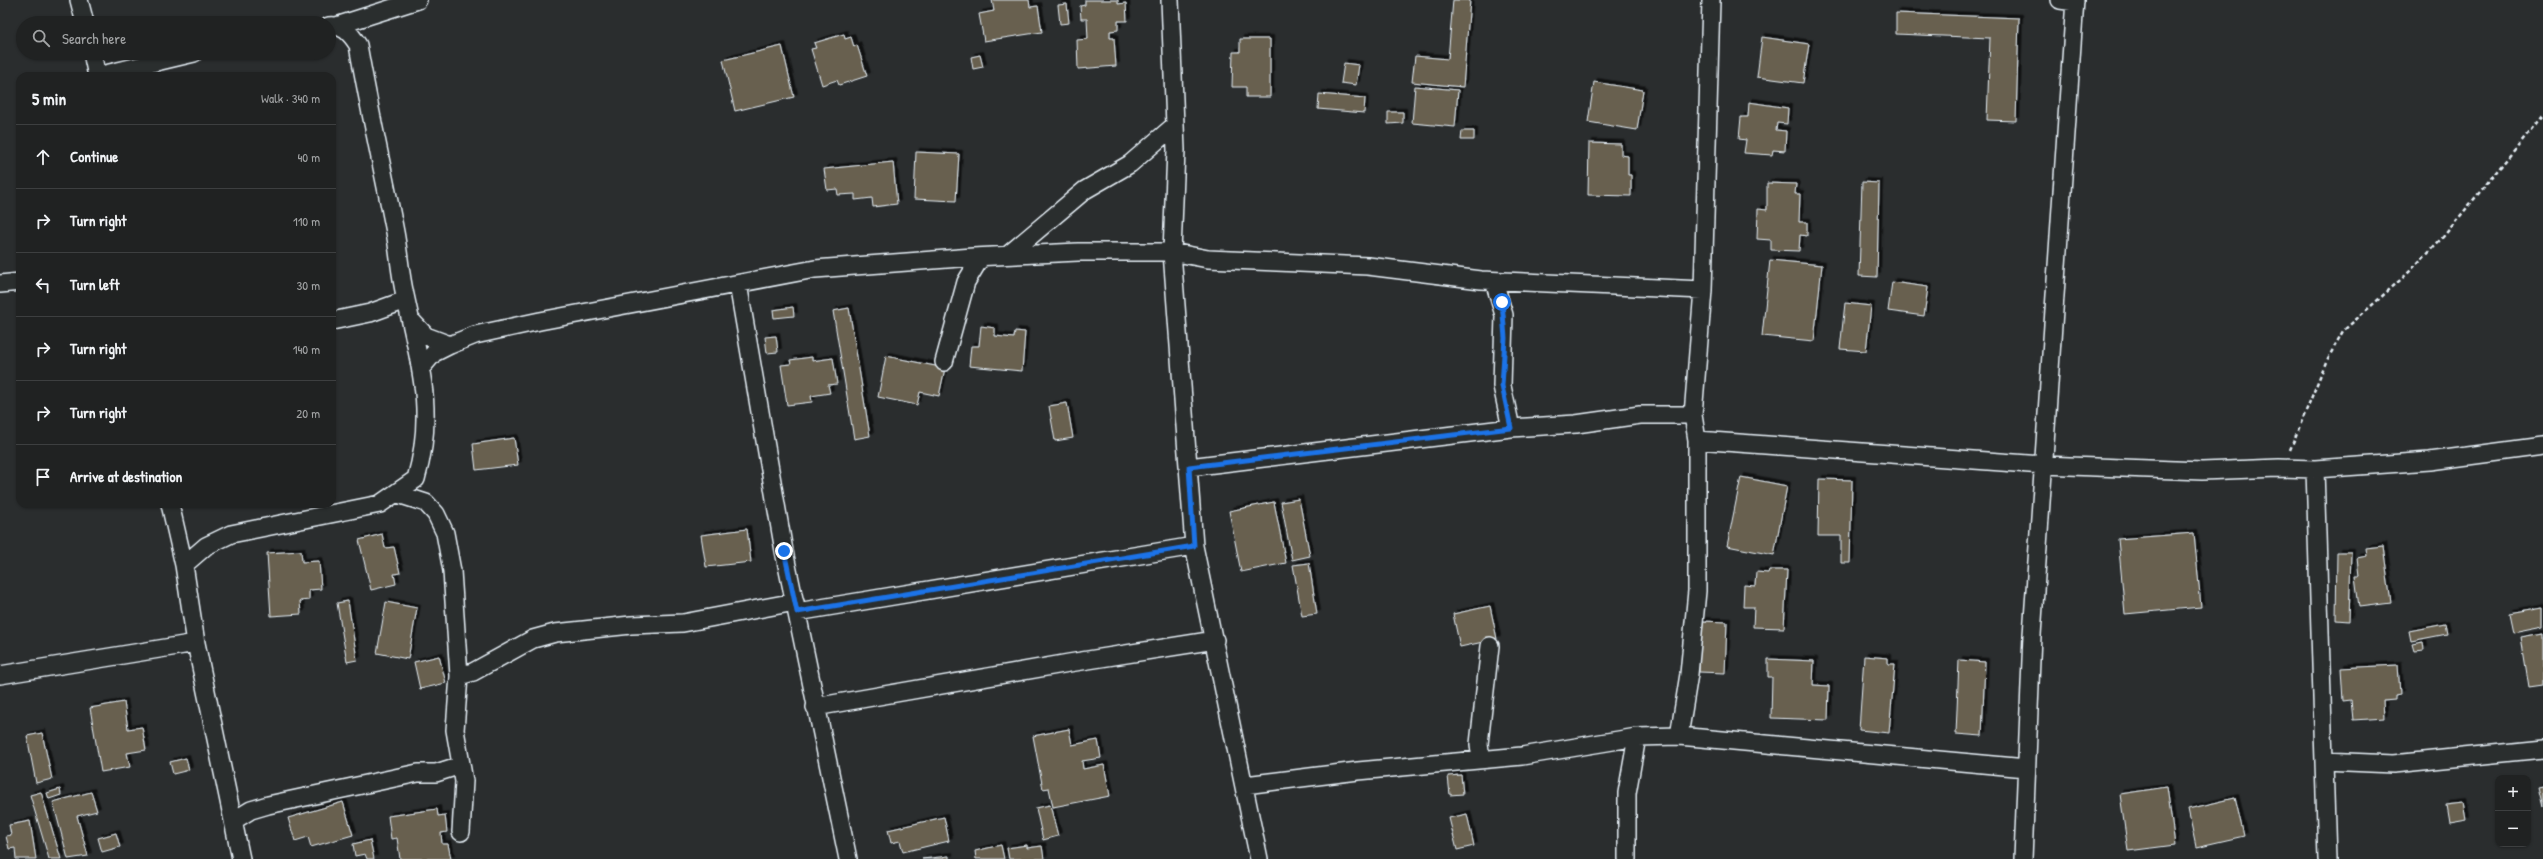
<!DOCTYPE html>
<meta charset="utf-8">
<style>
:root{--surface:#202222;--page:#2d2f2f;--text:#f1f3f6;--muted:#a2a4a5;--line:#3d3f40}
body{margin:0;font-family:"Patrick Hand",sans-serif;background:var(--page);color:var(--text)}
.controls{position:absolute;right:12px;bottom:12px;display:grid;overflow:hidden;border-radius:8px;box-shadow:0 1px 3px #0004}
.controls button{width:36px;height:36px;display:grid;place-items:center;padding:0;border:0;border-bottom:1px solid var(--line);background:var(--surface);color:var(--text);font:20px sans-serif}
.stop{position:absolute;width:12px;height:12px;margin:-9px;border:3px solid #1a73e8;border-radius:50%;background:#fff}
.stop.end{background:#1a73e8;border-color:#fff;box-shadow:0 1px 4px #0008}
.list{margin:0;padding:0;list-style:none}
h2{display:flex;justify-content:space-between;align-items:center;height:52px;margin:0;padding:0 16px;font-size:17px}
h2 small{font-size:13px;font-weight:400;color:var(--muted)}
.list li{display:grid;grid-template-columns:26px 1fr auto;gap:12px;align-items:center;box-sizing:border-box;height:64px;padding:0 16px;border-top:1px solid var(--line)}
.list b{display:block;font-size:15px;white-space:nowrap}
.list em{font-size:13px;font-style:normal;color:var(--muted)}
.icon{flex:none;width:22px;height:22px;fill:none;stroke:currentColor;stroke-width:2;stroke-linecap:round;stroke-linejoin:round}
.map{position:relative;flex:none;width:2543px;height:859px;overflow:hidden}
.search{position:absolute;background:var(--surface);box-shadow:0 1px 3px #0004;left:16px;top:16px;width:320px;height:44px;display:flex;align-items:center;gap:10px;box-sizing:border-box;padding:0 14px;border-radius:22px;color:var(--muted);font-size:15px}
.panel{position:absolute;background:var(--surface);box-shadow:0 1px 3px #0004;left:16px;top:72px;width:320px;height:436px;border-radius:12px}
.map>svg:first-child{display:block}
.building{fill:#686050;stroke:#e8f1f8;filter:url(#shadow)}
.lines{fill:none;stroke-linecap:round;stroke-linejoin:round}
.minor-casing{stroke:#e8f1f8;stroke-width:20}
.path{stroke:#e8f1f8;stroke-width:2.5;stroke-dasharray:4 3;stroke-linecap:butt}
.minor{stroke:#2a2d2e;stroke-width:17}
.route{stroke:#1a73e8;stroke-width:5}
</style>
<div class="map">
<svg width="2543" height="859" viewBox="0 0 2543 859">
<defs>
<filter id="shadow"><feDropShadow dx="3.5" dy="-3.5" stdDeviation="0" flood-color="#0009"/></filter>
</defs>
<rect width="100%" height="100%" fill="#2a2d2e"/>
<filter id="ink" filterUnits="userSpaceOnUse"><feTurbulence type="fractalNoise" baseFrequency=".025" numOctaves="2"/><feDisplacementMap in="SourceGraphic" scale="8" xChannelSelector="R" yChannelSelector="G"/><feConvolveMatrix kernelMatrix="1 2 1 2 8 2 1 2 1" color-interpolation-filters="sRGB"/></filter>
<g filter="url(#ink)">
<path class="building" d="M992,0H1029L1030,7L1038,6L1042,32L984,41L979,14L994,11Z
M1085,0H1118V4L1126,3L1127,21H1118V30L1110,31V38H1114L1116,66L1078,69L1077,40L1088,39L1087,19H1081L1080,6L1085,5Z
M1453,0H1470L1463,87L1412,82L1415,56L1448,59Z
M1067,4L1069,23L1060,24L1058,5Z
M1896,13L2019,18L2016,121L1987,120L1990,38L1896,34Z
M844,34L845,39L851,37L854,47L857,45L867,76L839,85L837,80L822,85L811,49L816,48L814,43Z
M1762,37L1809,44L1803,83L1757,77Z
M1240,39H1270V97H1246V87H1232L1233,52H1240Z
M782,46L794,97L735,111L723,60Z
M980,55L983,67L973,69L971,57Z
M1344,63L1359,65L1356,85L1341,83Z
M1594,82L1643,90L1637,130L1588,122Z
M1415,86L1458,90L1455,127L1412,123Z
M1319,94L1365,98L1364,113L1318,109Z
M1749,102L1788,108L1787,124L1777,123L1776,130L1786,131L1785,151L1773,150L1772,155L1744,153L1746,140L1739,139L1741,117H1748Z
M1388,112H1403V123L1388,124Z
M1462,131H1474V140H1461Z
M1589,143L1621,144V155L1628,156V175H1631V196L1588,195Z
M916,152L959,154L956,201L914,199Z
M893,162L897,204L873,207L872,198L855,200V194L838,195L837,189L827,190L824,169Z
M1862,182L1879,183L1877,277L1859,276Z
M1767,183L1796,184L1795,194H1800L1799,222H1807V236L1800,235L1799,251L1771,250V240L1757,239L1758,209L1767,210Z
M1770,260L1822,265L1814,341L1762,336Z
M1892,282L1928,287L1924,316L1888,311Z
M1845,303L1871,306L1866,351L1840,349Z
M793,307L794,316L774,318L773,310Z
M849,308L870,436L854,439L833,311Z
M981,326L995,328V336L1014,338L1015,331L1025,332L1022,371L969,366L971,346H979Z
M776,336L778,352L767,353L765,337Z
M886,356L945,368L939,396L920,392L917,405L878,397Z
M812,357V361L833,358L837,384L828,385L830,393L811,396L812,402L787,405L781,365L791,364L790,360Z
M1067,403L1073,438L1055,441L1049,406Z
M514,438L518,465L476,470L473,444Z
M1741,477L1787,486L1774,555L1727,546Z
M1819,479L1852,480L1850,563H1841V536H1818Z
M1299,499L1310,556L1292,560L1281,502Z
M1274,502L1286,563L1241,572L1229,511Z
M747,529L751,562L706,567L701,535Z
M2194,533L2201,607L2125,614L2118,539Z
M382,534L385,548L394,547L400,573L394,574L396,584L371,590L359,540Z
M2383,546L2391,603L2359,607L2355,576H2359L2357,558L2367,556L2366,548Z
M301,551L302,562L319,561L321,589L309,590V600L300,601L301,614L271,616L267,553Z
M2337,552H2351L2349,621L2336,620Z
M1309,563L1317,614L1302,616L1293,565Z
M1769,570H1787L1784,628L1753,627L1754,607H1743L1744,585L1755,586L1756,572L1768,573Z
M348,601L357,660L347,662L337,603Z
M386,602L417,608L408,659L377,653Z
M1490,606L1497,639L1460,647L1453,614Z
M2543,607V626L2513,632L2509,613Z
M1700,621L1727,622L1725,673L1699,672Z
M2445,624L2447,634L2411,641L2409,631Z
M2543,633V685L2529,687L2521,637Z
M2423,642L2424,650L2414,651L2412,644Z
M439,656L446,683L420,689L414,662Z
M1864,656L1888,658V664H1895L1889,733L1859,730Z
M1768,659L1814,661L1813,685L1829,686L1828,720L1771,718L1772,677H1768Z
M1959,660L1985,662L1982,736L1956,734Z
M2398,665L2400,694L2395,695V700L2383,701L2384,718L2353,720L2351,700L2343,701L2341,668Z
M124,702L128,729L142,727L146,750L127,753L130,767L101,772L90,708Z
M1069,729L1072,745L1098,740L1101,758L1082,761L1083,769L1104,765L1110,796L1053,807L1049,788L1043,789L1033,736Z
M42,733L52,779L36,783L27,736Z
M186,758L189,770L173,774L170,762Z
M1461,775L1463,794L1450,795L1448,776Z
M2543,786V807L2538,787Z
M2167,787L2175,845L2128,851L2120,794Z
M60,789L61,795L49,799L47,793Z
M41,792L61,859H49L30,795Z
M91,792L97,811L77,816L88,856L68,859L53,802Z
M2235,798L2244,836L2196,847L2188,809Z
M343,802L353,835L311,847L308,837L295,841L288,818Z
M2463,803L2466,820L2449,823L2446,805Z
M1050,805L1058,836L1043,840L1036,808Z
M437,809L438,816L445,815L447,832L441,833L442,844H448L451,859H400L397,838L391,839L388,816Z
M1467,814L1474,846L1457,850L1449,818Z
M944,817L949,841L903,852L900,841L891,843L888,830Z
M30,821L36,859H16L15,848L9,849L6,836L11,835L9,825Z
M116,833L120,847L102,852L98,838Z
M370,840L374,859H367L365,854L355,856L353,844Z
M1001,845L1004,859H976L975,851Z
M1027,845V848L1042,846L1044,859H1009L1007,848Z
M949,856V859H922Z"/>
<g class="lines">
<defs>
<path id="minor" d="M79,0L85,23
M1170,0L1176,150L1172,252L1194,546L1259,859
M2060,0L2075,2
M336,26L418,0
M92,53L97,76
M97,76L194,53
M1008,255L1085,190L1130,164L1175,125
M1494,281L1504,315L1502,386L1511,428
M0,284L20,282
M738,284L784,551L848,859
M411,320L426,336L450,345
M332,321L370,313L406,300
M944,362L966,282L981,257
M422,367L434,353L450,345L475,335L540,321L815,269L973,257L1078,252H1172L1208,259L1368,266L1481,280L1703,290
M1697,440L2043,465L2202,471L2279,468L2315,469L2327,859
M1189,467L1511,428L1576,424L1640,415H1693
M2315,469L2430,461L2543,446
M398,494L426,503L436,514L445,533L452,571L459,676L455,730L464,781L461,832
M170,504L184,565L196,643L241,859
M184,565L206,546L231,534L380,504L416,479C436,410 419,362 405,295C400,274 399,253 395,232C383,170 369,108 358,45C351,34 343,24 329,26
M797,612L1194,546
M0,675L196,643
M459,676L473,672L533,639L555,633L631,625L683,623L795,602
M815,707L1069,663L1215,640
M1679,736L1689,674L1697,591V440L1693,415L1703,290L1711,0
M1481,760L1479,744L1490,646
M2324,761L2393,764L2543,749
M1245,785L1358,771L1522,756L1637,737L1679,736L2026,768
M233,821L251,810L268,805L418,773H436L461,765
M1627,859V793L1637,737
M2023,859L2032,635L2075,0"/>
</defs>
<use href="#minor" class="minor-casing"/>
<path class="path" d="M2290,450L2326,362L2343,331L2407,274L2443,237L2543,115"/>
<use href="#minor" class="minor"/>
</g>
</g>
<g class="lines" filter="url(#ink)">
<path class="route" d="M784,551L797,612L1194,546L1189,467L1511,428L1502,386L1505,338L1502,302"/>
</g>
</svg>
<div class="controls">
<button>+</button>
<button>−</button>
</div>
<div class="stop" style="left:1502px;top:302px"></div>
<div class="stop end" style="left:784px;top:551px"></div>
<div class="search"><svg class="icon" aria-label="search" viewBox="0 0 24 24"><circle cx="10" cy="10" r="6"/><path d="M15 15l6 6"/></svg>Search here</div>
<section class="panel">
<h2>5 min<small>Walk · 340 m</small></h2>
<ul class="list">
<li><svg class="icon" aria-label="ahead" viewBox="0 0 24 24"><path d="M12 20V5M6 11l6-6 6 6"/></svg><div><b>Continue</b></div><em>40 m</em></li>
<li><svg class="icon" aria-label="right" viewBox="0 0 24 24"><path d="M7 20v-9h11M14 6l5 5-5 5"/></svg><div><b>Turn right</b></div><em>110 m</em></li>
<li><svg class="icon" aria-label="left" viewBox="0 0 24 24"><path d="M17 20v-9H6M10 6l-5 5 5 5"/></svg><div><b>Turn left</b></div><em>30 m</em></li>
<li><svg class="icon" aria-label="right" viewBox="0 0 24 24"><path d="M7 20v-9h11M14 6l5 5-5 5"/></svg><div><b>Turn right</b></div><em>140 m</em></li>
<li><svg class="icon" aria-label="right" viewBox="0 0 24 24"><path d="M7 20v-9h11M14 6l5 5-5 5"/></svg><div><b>Turn right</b></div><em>20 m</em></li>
<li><svg class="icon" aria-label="arrive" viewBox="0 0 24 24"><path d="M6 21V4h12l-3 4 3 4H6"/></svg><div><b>Arrive at destination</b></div></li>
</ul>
</section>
</div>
